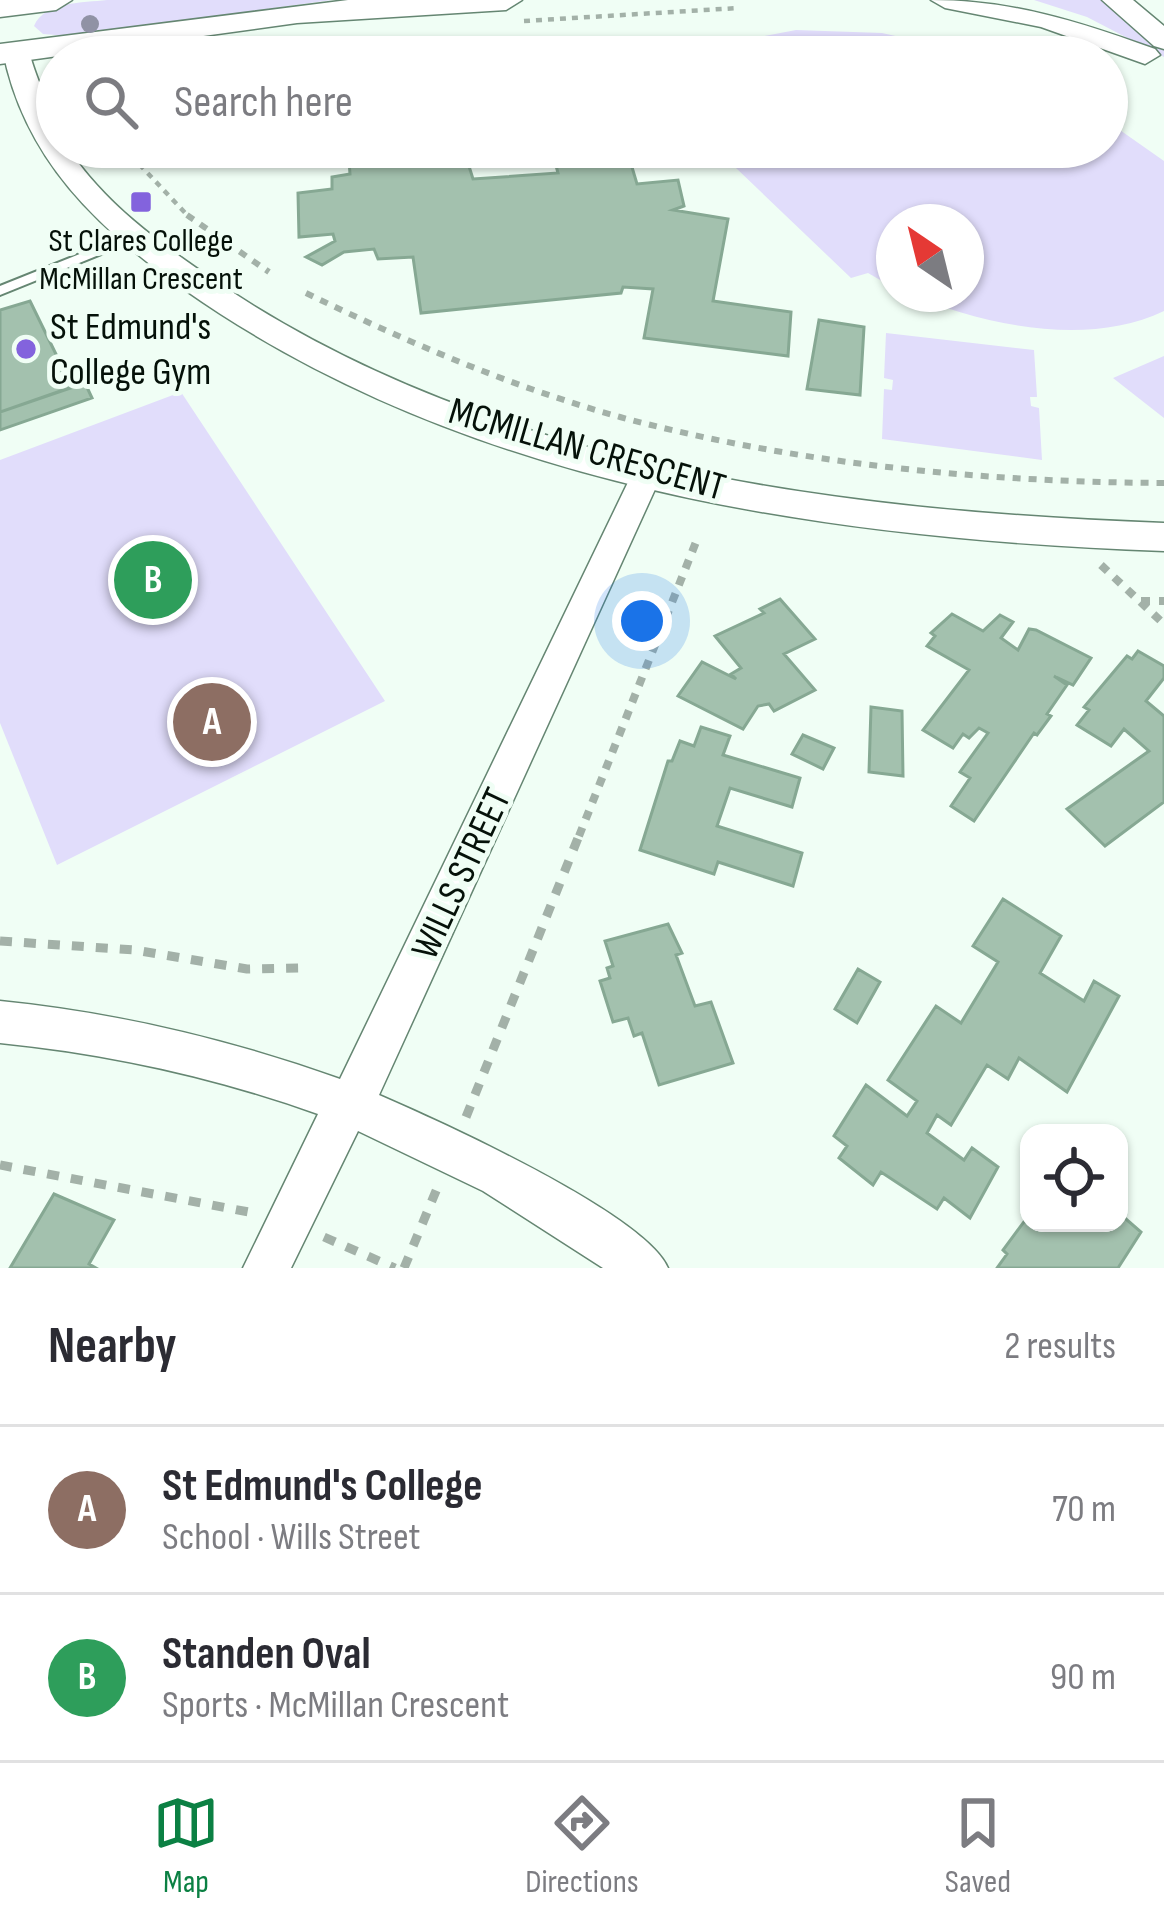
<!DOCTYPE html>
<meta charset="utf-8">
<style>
:root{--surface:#fff;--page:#f2f2f3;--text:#2b2b33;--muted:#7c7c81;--line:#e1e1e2;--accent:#0b8043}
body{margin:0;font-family:"Sofia Sans Condensed",sans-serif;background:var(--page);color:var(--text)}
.controls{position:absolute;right:36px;bottom:36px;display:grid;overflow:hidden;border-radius:24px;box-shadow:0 3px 9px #0004}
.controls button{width:108px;height:108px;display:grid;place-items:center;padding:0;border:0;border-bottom:3px solid var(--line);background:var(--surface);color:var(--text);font:60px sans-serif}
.compass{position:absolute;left:876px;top:204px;width:108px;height:108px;border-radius:50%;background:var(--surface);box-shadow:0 3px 9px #0004;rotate:325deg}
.you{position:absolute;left:642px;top:621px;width:42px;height:42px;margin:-30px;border:9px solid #fff;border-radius:50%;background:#1a73e8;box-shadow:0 0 0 18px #1a73e833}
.badge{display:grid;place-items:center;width:78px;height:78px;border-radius:50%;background:var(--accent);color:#fff;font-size:39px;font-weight:700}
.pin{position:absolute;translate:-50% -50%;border:6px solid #fff;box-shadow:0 3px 12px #0006}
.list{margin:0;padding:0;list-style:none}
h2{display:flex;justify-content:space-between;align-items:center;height:156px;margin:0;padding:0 48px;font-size:51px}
h2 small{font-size:39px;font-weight:400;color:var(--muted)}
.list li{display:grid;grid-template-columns:78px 1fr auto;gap:36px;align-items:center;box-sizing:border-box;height:168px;padding:0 48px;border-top:3px solid var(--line)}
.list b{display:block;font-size:45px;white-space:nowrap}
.list p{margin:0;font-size:39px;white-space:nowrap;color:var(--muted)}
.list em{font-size:39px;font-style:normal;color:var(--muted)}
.icon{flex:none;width:66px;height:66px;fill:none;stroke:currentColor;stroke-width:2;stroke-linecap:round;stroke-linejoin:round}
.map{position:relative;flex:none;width:1164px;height:1268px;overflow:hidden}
.search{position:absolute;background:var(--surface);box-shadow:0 3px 9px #0004;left:36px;right:36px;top:36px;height:132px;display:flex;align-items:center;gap:30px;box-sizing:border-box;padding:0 42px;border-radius:66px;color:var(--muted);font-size:45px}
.sheet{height:492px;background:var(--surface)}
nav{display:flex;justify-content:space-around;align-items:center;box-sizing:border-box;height:168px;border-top:3px solid var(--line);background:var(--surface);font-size:33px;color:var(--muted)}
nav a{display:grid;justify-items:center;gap:6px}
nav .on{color:var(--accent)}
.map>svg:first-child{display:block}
.green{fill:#e1ddfb}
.building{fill:#a3c1ae;stroke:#86a893;stroke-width:3}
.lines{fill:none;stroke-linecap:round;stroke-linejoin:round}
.service-casing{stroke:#658672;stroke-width:4}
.minor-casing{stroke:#658672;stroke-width:3}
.tertiary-casing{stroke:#658672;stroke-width:3}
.secondary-casing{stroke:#658672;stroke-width:3}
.trunk-casing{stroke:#658672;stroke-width:3}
.path-far3{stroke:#a3b1a8;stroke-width:4.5;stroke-dasharray:6 6;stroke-linecap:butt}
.path-far2{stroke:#a3b1a8;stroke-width:6;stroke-dasharray:8 8;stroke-linecap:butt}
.path-far1{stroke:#a3b1a8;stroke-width:8;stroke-dasharray:9 9;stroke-linecap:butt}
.path{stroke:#a3b1a8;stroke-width:9;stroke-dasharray:12 12;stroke-linecap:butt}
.service{fill:#fff;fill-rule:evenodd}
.minor{fill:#fff;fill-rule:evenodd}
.tertiary{fill:#fff;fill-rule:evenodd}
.secondary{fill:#fff;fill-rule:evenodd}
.trunk{fill:#fff;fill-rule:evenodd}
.tree{fill:#9092a5}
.poi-dot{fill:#8363dd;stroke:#f0fef5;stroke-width:4.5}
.labels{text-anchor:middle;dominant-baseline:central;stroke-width:10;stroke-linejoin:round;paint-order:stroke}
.far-poi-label{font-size:33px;fill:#051109;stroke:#f0fef5}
.poi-label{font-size:39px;fill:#051109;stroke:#f0fef5;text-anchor:start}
.street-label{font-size:39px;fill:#051109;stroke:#f0fef5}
</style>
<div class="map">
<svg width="1164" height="1268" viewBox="0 0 1164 1268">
<rect width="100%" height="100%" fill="#f0fef5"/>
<path class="green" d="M107,0H332L69,36L43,34L34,26C45,1 83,3 107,0Z
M1034,0H1103L1164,46V57L1087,17Z
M796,30L882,33L990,57H716L759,37Z
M1107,121L1164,161V311C1087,348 984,325 909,294H966V222H894V288L868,273L851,278L714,147H1107Z
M886,333L1034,350L1037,397H1030L1031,406L1039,408L1042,460L882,439L884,389L892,390L893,380L884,378Z
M1164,356V418L1113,378Z
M181,392L385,701L57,865L0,723V460Z"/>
<path class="building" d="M594,39L599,57H470V47Z
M407,50L408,57H274L339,55Z
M348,147H420L422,166L468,163L473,179L558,173L551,147H626L637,184L678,180L684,206L673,210L728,219L713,301L791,312L788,356L644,338L653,289L623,287L621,293L421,313L413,257L378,259L374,249L344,252L322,265L306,257L335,241L333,234L299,237L298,193L332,189V177L350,174Z
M30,301L72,387L0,412V310Z
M819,320L864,327L860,395L807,389Z
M85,383L92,398L0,430V412Z
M780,599L815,639L784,654L815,690L774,711L769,704L758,706L743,729L678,696L702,662L736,679L731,674L741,668L715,636L764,613L760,609Z
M952,614L983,631L1000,615L1013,622L1001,638L1018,650L1029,629L1036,630L1091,658L1073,685L1054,676L1067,685L1047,714L1051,716L1037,735L1034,733L974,821L951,806L970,778L960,772L988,733L979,728L969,738L963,734L953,748L923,730L969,670L927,646L935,636L931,633Z
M1138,651L1164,666V678L1146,701L1164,716V802L1105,846L1067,809L1149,751L1124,729L1111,746L1077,725L1089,710L1084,707L1127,656L1132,659Z
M871,707L902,711L903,776L869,772Z
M701,727L730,736L723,755L800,778L792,807L730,788L717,826L802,853L793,886L718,862L714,874L640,850L668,761H672L680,741L694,746Z
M803,735L834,748L823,769L792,754Z
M1003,899L1061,936L1040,973L1084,1001L1094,981L1119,996L1067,1092L1019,1058L1008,1079L987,1065L951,1125L937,1115L927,1133L964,1160L972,1148L998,1167L970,1218L944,1198L937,1209L881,1172L873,1185L839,1158L847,1146L834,1136L866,1085L907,1116L917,1101L888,1080L936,1006L961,1023L998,962L973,946Z
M668,924L682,953L676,955L695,1006L711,1002L733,1063L659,1085L642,1033L634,1036L628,1018L613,1022L600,981L610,978L607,968L613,966L605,941Z
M858,969L880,982L857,1023L835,1009Z
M54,1194L114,1220L89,1264L96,1268H10Z
M1119,1213L1141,1232L1118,1268H997L1007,1254L1003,1250L1029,1215V1223H1119Z"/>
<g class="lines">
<defs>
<path id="service" d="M132,233L138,237L136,240L0,295V286Z"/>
<path id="minor" d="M647,464L662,474L379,1095C439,1121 645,1214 668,1268H603L483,1191L358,1131L291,1268H243L318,1114C214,1077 110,1054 0,1043V1001C118,1013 228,1039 340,1079L632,474Z"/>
<path id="tertiary" d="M16,43L29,51C36,82 57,116 57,147H67C105,204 159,243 214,280C490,468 839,511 1164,523V551C828,539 467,488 185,290C98,229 24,159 3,51Z"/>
<path id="secondary" d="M931,0C1012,0 1080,22 1155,49L1160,55L1145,64L1041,27L945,8Z
M1102,0H1133L1164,26V49L1154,46Z"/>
<path id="trunk" d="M0,0H72L56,10L0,17Z
M348,0H522L506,10L297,23L0,64V44Z"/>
</defs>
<use href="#service" class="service-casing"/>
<use href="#minor" class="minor-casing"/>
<use href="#tertiary" class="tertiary-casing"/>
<use href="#secondary" class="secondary-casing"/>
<use href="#trunk" class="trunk-casing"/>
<path class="path-far3" d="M524,21L738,8
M123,147L190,218"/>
<path class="path-far2" d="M187,215L269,272
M306,293C407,342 512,387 620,417C795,464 984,482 1164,483"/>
<path class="path-far1" d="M1101,565L1164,624
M1141,601H1164
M579,836L696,542"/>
<path class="path" d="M0,941L135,950L247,969L301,968
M466,1117L580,833
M0,1165L254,1213
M324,1237L395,1268
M404,1268L438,1186"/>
<use href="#service" class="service"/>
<use href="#minor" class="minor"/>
<use href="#tertiary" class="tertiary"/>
<use href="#secondary" class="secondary"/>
<use href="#trunk" class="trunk"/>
</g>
<circle class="tree" cx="90" cy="24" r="9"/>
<g class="poi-dot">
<rect x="129" y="190" width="24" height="24" rx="6"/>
<circle cx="26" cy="349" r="12"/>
</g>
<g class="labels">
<g class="far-poi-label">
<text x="141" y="241">St Clares College<tspan x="141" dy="38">McMillan Crescent</tspan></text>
</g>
<g class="poi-label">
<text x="50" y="327">St Edmund's<tspan x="50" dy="45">College Gym</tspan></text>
</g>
<g class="street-label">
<text transform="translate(587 450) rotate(16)">MCMILLAN CRESCENT</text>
<text transform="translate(462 874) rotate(-65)">WILLS STREET</text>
</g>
</g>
</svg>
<div class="controls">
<button><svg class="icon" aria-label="locate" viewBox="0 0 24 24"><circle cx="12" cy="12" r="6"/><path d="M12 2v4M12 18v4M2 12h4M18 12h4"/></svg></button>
</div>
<svg class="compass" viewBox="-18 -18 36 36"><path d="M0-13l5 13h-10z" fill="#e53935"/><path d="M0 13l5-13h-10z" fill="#7c7c81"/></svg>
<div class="you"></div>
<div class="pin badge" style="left:212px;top:722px;background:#8d6e63">A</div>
<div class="pin badge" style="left:153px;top:580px;background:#2e9e5b">B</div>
<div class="search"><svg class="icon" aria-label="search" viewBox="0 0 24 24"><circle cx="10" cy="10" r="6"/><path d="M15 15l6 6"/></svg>Search here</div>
</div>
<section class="sheet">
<h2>Nearby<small>2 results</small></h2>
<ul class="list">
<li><span class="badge" style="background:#8d6e63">A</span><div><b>St Edmund's College</b><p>School · Wills Street</p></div><em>70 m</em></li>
<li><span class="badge" style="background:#2e9e5b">B</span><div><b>Standen Oval</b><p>Sports · McMillan Crescent</p></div><em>90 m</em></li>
</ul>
</section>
<nav>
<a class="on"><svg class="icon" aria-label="map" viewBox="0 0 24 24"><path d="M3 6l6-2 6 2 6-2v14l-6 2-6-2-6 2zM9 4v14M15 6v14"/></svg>Map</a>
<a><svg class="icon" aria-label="directions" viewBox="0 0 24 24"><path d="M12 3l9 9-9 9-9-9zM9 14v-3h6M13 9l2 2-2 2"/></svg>Directions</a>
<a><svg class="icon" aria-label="saved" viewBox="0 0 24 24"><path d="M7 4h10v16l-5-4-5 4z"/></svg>Saved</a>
</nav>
